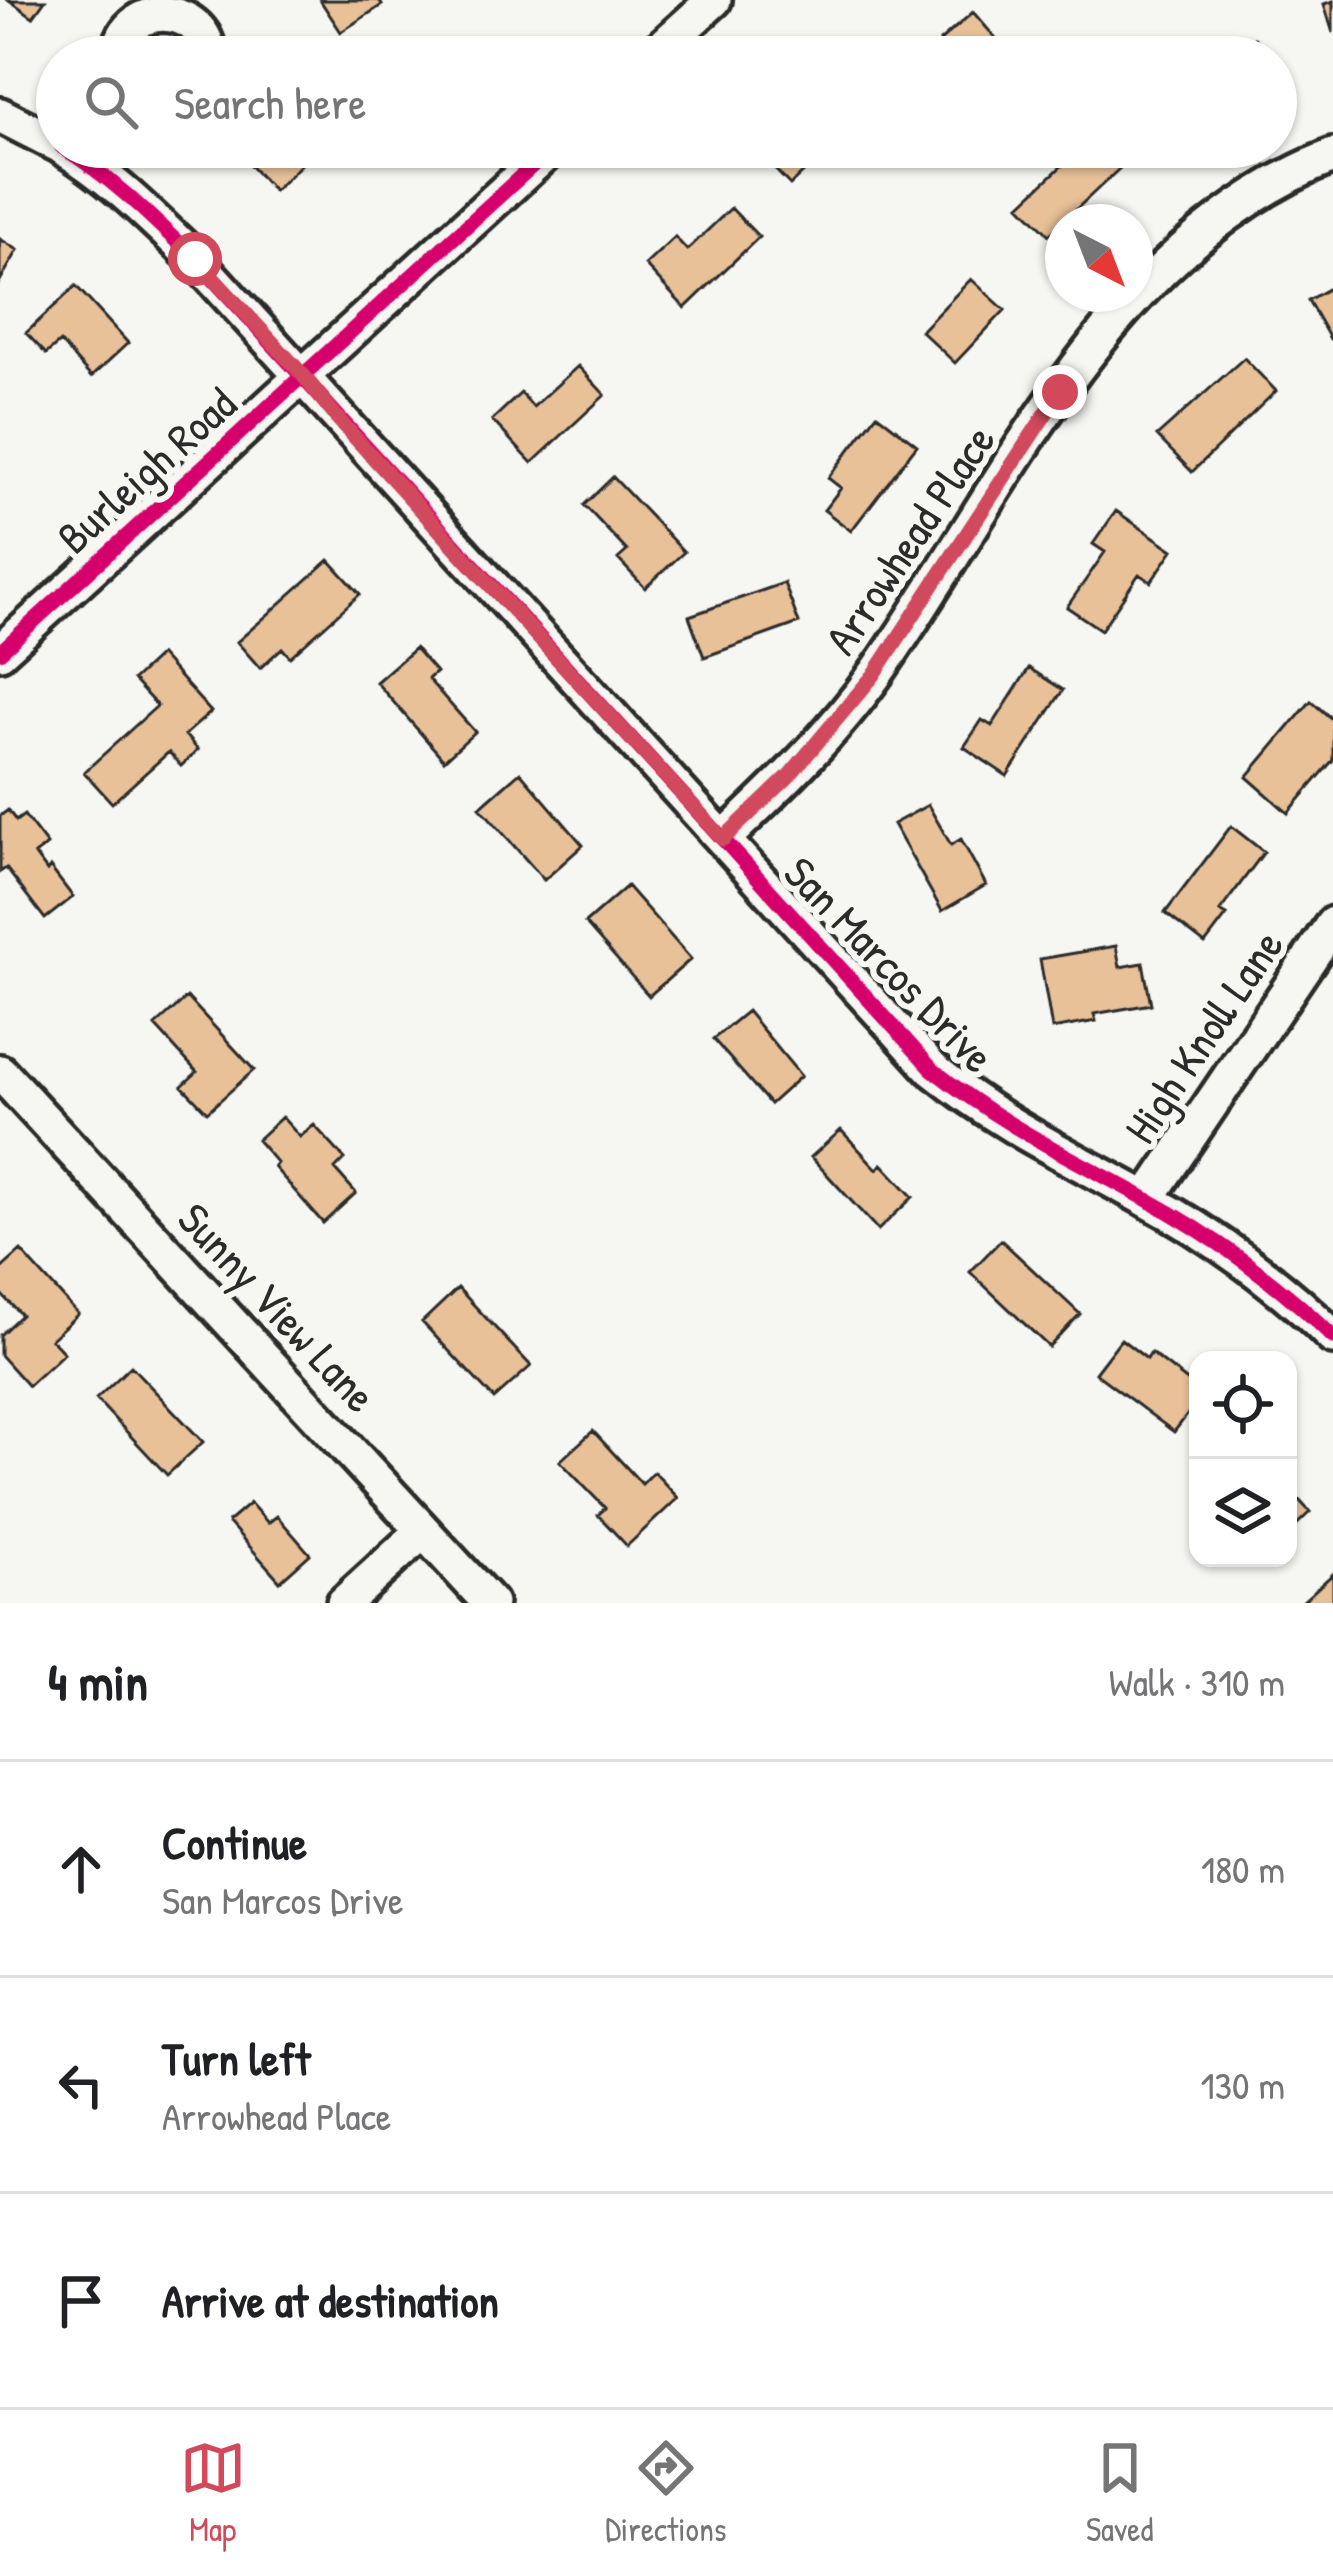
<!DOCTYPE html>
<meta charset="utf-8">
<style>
:root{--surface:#fff;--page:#f6f6f6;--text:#202124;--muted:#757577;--line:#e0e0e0;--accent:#d1495b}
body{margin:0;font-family:"Patrick Hand",sans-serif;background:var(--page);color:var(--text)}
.controls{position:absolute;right:36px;bottom:36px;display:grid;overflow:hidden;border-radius:24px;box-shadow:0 3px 9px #0004}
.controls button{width:108px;height:108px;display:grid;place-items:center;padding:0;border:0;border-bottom:3px solid var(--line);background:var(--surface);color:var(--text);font:60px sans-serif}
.compass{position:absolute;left:1045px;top:204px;width:108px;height:108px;border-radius:50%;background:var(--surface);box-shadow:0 3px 9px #0004;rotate:138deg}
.stop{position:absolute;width:36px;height:36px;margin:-27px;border:9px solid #d1495b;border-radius:50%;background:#fff}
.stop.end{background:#d1495b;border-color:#fff;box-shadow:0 3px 12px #0008}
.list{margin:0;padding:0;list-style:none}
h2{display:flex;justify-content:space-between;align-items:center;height:156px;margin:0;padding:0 48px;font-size:51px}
h2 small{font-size:39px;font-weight:400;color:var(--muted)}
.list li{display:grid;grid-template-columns:78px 1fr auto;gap:36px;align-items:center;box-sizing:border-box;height:216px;padding:0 48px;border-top:3px solid var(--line)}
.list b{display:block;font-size:45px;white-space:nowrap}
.list p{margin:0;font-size:39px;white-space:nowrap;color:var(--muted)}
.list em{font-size:39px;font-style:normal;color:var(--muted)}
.icon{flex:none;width:66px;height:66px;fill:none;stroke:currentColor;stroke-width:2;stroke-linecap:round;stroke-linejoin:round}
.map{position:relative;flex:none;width:1333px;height:1603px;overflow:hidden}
.search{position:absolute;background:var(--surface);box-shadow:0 3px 9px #0004;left:36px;right:36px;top:36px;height:132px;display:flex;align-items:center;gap:30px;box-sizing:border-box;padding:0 42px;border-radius:66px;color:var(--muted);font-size:45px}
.sheet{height:804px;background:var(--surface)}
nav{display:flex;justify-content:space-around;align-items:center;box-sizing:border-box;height:168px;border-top:3px solid var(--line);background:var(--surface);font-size:33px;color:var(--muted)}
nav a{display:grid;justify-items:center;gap:6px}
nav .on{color:var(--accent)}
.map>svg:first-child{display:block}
.building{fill:#e8c199;stroke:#2b2b2b;stroke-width:3}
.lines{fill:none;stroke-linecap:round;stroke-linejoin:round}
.minor-casing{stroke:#2b2b2b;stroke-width:42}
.minor{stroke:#f6f6f2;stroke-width:33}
.cycleway-casing{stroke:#f6f6f2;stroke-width:22}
.cycleway{stroke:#d6006c;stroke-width:15}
.route{stroke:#d1495b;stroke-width:15}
.labels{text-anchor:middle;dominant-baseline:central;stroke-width:12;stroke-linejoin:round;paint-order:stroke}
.street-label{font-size:45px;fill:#2b2b2b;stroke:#f6f6f2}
</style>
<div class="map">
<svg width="1333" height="1603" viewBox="0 0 1333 1603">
<rect width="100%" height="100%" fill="#f6f6f2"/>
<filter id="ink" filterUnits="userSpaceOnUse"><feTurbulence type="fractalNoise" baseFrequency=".00833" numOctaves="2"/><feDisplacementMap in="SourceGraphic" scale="24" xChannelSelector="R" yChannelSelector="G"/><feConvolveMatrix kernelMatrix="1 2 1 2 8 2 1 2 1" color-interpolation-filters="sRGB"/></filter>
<g filter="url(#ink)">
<path class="building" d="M9,0H45L33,17Z
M320,0H379L382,5L341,32Z
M1333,1V33L1324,4Z
M973,12L1012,57H953L940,41Z
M1255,38L1266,57H1225Z
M256,147H319L274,191L244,159Z
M772,147H830L790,185L762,156Z
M1082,147H1101L1120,168L1049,235L1020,205Z
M731,208L759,237L685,308L645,265L675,237L687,250Z
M0,239L18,250L0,281Z
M971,279L1005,310L955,363L921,331Z
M76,286L128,343L91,377L60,342L46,354L26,333Z
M1333,286V338L1330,339L1308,300Z
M1244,358L1276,391L1192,472L1157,436Z
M578,366L605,395L532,463L492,420L521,393L533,407Z
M877,414L917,445L851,531L824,510L841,488L828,478Z
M613,477L684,552L645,588L618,559L627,551L584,505Z
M1116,511L1173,550L1151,582L1139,574L1101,630L1067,607L1105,552L1093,544Z
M329,560L360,594L290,657L282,648L260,668L237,642Z
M784,583L799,623L704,657L689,616Z
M415,648L436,672L428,679L475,732L444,760L376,682Z
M160,655L211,712L185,735L198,750L181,766L169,752L112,803L84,772L157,706L133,680Z
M1029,668L1063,690L1007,776L964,747L982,720L992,726Z
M1311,701L1333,720V760L1288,813L1247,777Z
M520,772L583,845L544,880L480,807Z
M928,805L951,845L961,839L986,885L942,911L893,824Z
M8,810L16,821L24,815L47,845L35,855L47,871L50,867L73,897L45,919L6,868L0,872V816Z
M1231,826L1264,852L1220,911L1227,915L1205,944L1165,913Z
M627,886L691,959L649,996L585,923Z
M1116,946L1120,967L1143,963L1151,1004L1094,1014L1096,1021L1052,1029L1040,959Z
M187,997L254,1070L207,1112L182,1086L197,1072L155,1026Z
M747,1011L801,1076L770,1104L713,1039Z
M282,1117L300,1137L314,1125L345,1159L335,1169L356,1193L323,1223L274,1167L277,1163L257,1140Z
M841,1130L877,1169L882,1164L913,1197L878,1230L811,1157Z
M1001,1240L1080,1314L1049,1347L970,1272Z
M21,1251L78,1314L51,1339L64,1353L28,1386L0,1355V1335L21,1315L0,1293V1270Z
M458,1288L531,1366L494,1399L422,1322Z
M1121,1339L1147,1359L1151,1353L1198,1389V1401L1174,1432L1095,1373Z
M131,1366L203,1442L167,1475L96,1399Z
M593,1431L642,1484L654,1472L678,1498L627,1546L598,1515L605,1508L560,1461Z
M1288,1488L1310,1512L1288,1533Z
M250,1503L268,1523L277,1516L310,1554L280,1581L228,1522Z
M1333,1574V1603H1301Z"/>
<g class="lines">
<defs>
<path id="minor" d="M120,57C119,0 206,0 209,57
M651,57L714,0
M0,115L57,144
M62,147C112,177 153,219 195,259L932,1069C1004,1127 1067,1155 1146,1199C1209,1233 1283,1286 1333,1337
M0,652L553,147
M723,839C778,787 833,734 877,672C1006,488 1109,244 1333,156
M0,1072L490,1603
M1147,1199L1333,924
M344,1603L423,1531"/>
</defs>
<use href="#minor" class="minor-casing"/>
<use href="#minor" class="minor"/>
<defs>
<path id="cycleway" d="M62,147C112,177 153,219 195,259L932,1069C1004,1127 1067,1155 1146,1199C1209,1233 1283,1286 1333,1337
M0,652L553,147"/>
</defs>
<use href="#cycleway" class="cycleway-casing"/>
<use href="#cycleway" class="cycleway"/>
</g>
</g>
<g class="lines" filter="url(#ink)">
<path class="route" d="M195,259L303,375L337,418L723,839L788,777L874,675L1060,392"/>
</g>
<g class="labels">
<g class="street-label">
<text transform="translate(146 470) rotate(-42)">Burleigh Road</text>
<text transform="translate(909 539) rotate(-56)">Arrowhead Place</text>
<text transform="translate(890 964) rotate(46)">San Marcos Drive</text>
<text transform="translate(1203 1036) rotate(-56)">High Knoll Lane</text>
<text transform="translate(278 1307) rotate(47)">Sunny View Lane</text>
</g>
</g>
</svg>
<div class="controls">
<button><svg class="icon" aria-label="locate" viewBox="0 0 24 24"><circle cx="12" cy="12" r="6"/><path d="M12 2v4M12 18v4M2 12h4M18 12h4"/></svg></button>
<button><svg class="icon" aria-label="layers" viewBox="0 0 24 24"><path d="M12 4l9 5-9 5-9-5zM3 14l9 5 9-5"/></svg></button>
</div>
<svg class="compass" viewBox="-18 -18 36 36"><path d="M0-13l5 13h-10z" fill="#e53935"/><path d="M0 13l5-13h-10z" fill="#757577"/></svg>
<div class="stop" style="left:195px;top:259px"></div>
<div class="stop end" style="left:1060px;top:392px"></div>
<div class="search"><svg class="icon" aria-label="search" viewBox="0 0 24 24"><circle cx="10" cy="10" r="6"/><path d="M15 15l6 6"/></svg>Search here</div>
</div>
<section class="sheet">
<h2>4 min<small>Walk · 310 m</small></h2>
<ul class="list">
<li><svg class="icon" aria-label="ahead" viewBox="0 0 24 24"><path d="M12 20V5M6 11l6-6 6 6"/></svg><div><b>Continue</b><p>San Marcos Drive</p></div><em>180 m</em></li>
<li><svg class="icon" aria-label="left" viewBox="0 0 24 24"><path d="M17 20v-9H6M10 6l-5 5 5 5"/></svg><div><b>Turn left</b><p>Arrowhead Place</p></div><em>130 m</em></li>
<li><svg class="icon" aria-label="arrive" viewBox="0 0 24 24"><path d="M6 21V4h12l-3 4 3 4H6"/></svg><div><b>Arrive at destination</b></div></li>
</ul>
</section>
<nav>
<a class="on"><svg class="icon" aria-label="map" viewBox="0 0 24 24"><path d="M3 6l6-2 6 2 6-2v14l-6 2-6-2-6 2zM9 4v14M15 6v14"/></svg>Map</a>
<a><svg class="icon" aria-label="directions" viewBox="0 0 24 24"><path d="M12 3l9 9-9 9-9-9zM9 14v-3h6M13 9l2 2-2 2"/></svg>Directions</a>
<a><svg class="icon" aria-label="saved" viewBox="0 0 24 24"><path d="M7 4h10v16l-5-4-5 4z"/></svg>Saved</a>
</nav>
